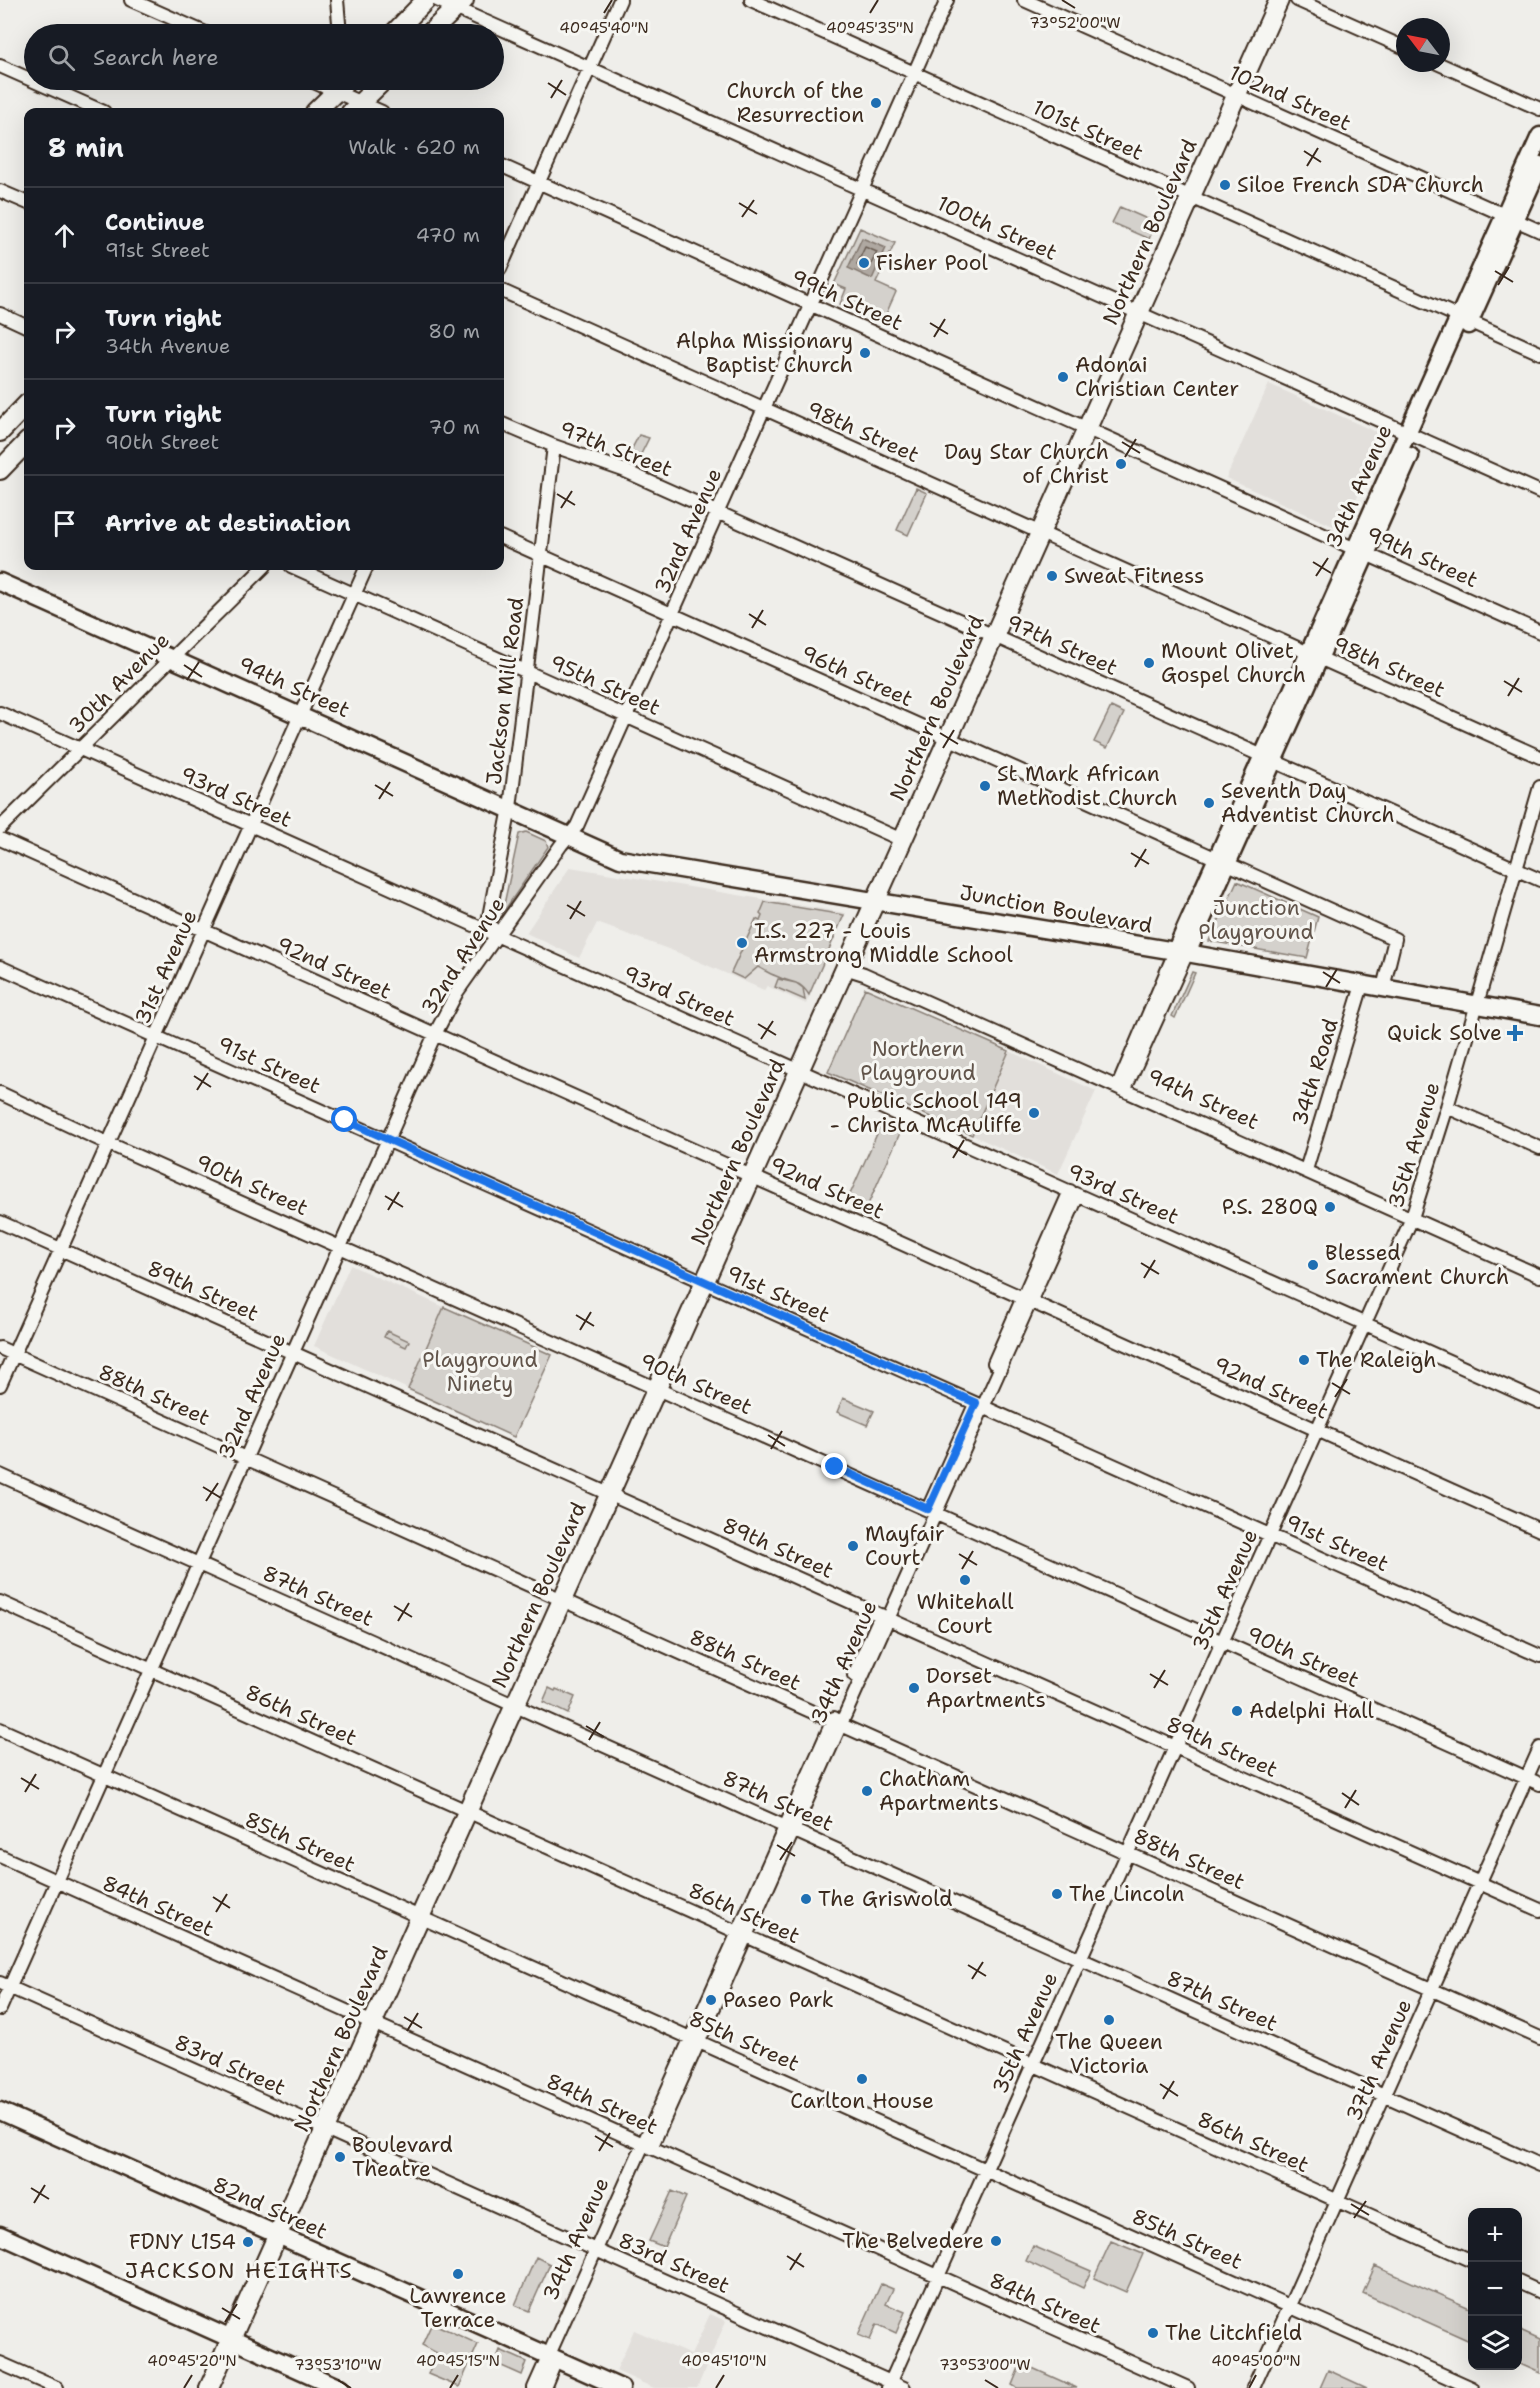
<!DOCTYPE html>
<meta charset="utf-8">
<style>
:root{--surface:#171b24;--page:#242831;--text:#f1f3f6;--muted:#9ea1a6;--line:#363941}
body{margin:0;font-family:"Shantell Sans",sans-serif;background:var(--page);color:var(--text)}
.controls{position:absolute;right:18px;bottom:18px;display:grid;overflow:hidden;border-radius:12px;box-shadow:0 6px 24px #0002}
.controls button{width:54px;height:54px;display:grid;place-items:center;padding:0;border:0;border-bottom:2px solid var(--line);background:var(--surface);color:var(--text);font:30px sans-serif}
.compass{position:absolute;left:1396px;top:18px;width:54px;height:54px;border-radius:50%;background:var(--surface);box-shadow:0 6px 24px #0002;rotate:302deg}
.stop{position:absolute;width:18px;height:18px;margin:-14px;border:4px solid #1a73e8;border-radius:50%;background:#fff}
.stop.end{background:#1a73e8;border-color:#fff;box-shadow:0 2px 6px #0008}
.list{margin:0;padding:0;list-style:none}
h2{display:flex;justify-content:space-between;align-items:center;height:78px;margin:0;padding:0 24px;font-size:26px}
h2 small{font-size:20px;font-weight:400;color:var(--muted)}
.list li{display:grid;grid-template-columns:39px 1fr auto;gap:18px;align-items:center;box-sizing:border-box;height:96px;padding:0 24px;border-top:2px solid var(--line)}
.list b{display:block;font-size:22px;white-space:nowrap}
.list p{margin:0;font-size:20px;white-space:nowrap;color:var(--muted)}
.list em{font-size:20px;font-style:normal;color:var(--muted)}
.icon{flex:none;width:33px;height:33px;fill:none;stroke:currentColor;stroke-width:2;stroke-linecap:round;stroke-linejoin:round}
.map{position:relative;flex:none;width:1540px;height:2388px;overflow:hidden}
.search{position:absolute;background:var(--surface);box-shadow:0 6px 24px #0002;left:24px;top:24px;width:480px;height:66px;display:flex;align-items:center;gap:15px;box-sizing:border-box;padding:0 21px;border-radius:33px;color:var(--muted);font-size:22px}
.panel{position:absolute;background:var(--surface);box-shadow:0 6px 24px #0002;left:24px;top:108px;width:480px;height:462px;border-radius:12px}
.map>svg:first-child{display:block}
.built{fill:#e2dfdb}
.green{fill:#d4d1cc;stroke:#887e75;stroke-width:1.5}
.water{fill:#afa8a1;stroke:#81766d;stroke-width:1.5}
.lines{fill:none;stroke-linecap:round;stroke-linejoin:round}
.shore{stroke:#695c52;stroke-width:1.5}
.street-casing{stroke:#3b2a1e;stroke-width:16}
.secondary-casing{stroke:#3b2a1e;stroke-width:21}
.primary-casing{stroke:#3b2a1e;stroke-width:22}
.street{stroke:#f6f6f2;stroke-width:12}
.secondary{stroke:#f6f6f2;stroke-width:16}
.primary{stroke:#f6f6f2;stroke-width:18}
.route{stroke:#1a73e8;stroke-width:8}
.ticks{fill:none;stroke:#3b2a1e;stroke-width:2}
.poi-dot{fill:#1f6fb2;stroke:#f6f6f2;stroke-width:2}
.labels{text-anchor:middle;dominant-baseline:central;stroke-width:6;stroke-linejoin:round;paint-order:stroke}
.poi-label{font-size:21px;fill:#3b2a1e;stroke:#f6f6f2;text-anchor:start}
.street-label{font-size:21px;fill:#3b2a1e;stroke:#f6f6f2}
.park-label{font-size:21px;fill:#61544a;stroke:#f6f6f2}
.neighbourhood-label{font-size:22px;letter-spacing:1.5px;fill:#3b2a1e;stroke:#f6f6f2}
.ticks-label{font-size:15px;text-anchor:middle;fill:#3b2a1e;stroke:#f6f6f2;stroke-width:6;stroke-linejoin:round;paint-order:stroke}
</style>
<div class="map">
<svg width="1540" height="2388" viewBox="0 0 1540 2388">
<rect width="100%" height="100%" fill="#efeeea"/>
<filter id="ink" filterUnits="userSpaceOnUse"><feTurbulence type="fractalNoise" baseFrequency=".0167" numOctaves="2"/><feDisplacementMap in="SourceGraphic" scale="12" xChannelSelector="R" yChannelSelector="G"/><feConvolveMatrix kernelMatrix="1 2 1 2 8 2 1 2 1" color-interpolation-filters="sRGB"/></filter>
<g filter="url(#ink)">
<path class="built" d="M1269,384L1385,436L1342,530L1226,478Z
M570,867L846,913L806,1004L767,986L764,990L679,953L597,923L579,958L526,933Z
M1009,1051L1096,1091L1058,1174L972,1135Z
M350,1265L444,1307L408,1389L314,1346Z
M710,2314L726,2321L697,2388H654L616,2371L634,2330L691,2355Z"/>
<path class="green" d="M1120,207L1156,223L1149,239L1112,223Z
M860,228L895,243L876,283L896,292L882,323L840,304L846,289L834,284Z
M639,435L649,438L638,460L628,456Z
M916,488L927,493L908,535L897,530Z
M1111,707L1124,713L1107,748L1094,742Z
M526,832L546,841L548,847L502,914L519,834Z
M1237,881L1318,917L1307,958L1209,941Z
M765,902L844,915L809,995C798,978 791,984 776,976C770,974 764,970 758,967L744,979L731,973L756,919L760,921L762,916L760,914Z
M1192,972L1195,973L1175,1018L1172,1016Z
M778,979L796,983L803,988L805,1000L775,987Z
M865,988L1009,1051L972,1135L828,1072Z
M881,1125L900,1133L866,1209L847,1201Z
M444,1307L552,1355L514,1437L408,1389Z
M387,1331L409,1341L406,1347L384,1337Z
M843,1398L874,1411L867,1425L837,1412Z
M549,1688L555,1691L556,1689L575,1697L568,1714L543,1702Z
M672,2191L686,2197L664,2247L649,2241Z
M1111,2241L1143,2254L1126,2292L1094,2278Z
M1033,2246L1091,2271L1083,2288L1026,2261Z
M536,2257L550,2264L529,2311L515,2305Z
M1375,2266L1472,2309V2342L1363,2293Z
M881,2284L893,2289L886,2304L905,2312L896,2333L877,2324L870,2340L858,2335Z
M432,2323L478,2344L459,2387L428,2374L437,2353L422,2345Z
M1518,2329L1540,2339V2373L1518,2363Z
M500,2350L527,2362L522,2375L495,2363Z
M1021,2363L1077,2388H1017L1012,2385Z
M1328,2370L1367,2388H1320Z"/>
<path class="water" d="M862,238L886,248L872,279L848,268Z"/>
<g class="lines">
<path class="shore" d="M865,247L877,252L868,270L857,264Z"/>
<defs>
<path id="street" d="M131,0L208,34
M337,0L340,34
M437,0L1540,492
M751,0L1540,353
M1024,0L1540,231
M1297,0L1405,48
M1437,63L1540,109
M0,66L104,112
M309,80L382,112
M500,165L1540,632
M0,191L28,203
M500,269L620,0
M500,290L1540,757
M0,314L28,327
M500,423L554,446L623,470L1540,880
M500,537L1395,939L1383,988
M291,566L902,840
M0,713L1540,1402
M0,828L265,566
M0,839L1540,1530
M497,935L488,922L510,808L554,446
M0,967L1540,1656
M845,968L864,974L1540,1276
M1118,1086L1175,952
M1125,1089L1187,953
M0,1093L94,1137L1540,1784
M1447,1107L1540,1148
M1306,1170L1362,985
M0,1222L1540,1910
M0,1348L1540,2038
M994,1363L1070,1191
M0,1385L367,566
M0,1475L1540,2165
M928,1509L973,1409
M0,1602L1472,2261
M854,1675L881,1615
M0,1729L1472,2388
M0,1856L1188,2388
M0,1983L904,2388
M0,2009L435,1034L457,992L561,845L577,826L947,0
M651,2148L1078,1195
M1518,2282L1540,2292
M0,2363L57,2388
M534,2388L834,1718
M544,2388L556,2359
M888,2388L1412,1218L1447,1107L1540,787
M1253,2388L1540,1748"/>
<path id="secondary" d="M1468,325L1540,165
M0,582L620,859L1187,953L1540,1016
M1175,952L1540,136
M1187,953L1410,456
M0,2111L621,2388
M0,2235L340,2388"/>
<path id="primary" d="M393,34L426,0
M429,34L464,0
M315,112L348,80
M351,112L384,80
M0,432L28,403
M0,470L28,441
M209,2388L1279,0"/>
</defs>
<use href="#street" class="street-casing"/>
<use href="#secondary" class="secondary-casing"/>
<use href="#primary" class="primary-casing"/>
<use href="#street" class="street"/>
<use href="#secondary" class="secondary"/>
<use href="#primary" class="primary"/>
</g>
</g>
<g class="lines" filter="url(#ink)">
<path class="route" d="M345,1120L976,1403L928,1509L835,1467"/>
</g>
<path class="ticks" d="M1062,0L1075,8M604,13L612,0M870,13L878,0M548,83L566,95M551,98L562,80M1304,151L1321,162M1307,166L1318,148M739,203L757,214M742,217L754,200M1495,271L1513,282M1498,285L1509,267M930,323L948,334M934,337L945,319M1122,442L1140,453M1125,457L1136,439M557,494L575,505M561,508L572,491M1313,562L1331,573M1316,576L1328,558M749,614L766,625M752,628L763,610M184,665L202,677M187,680L199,662M1504,681L1522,692M1508,696L1519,678M940,733L958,744M943,748L954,730M375,785L393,796M379,799L390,782M1131,853L1149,864M1135,867L1146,849M567,905L585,916M570,919L581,901M1323,972L1340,983M1326,987L1337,969M758,1024L776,1035M761,1039L773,1021M194,1076L211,1087M197,1090L208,1073M949,1144L967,1155M953,1158L964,1140M385,1196L403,1207M388,1210L399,1192M1141,1263L1159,1274M1144,1278L1155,1260M576,1315L594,1326M580,1330L591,1312M1332,1383L1350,1394M1335,1397L1347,1379M768,1435L785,1446M771,1449L782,1431M203,1487L221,1498M206,1501L218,1483M959,1554L977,1565M962,1569L973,1551M394,1606L412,1617M398,1621L409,1603M1150,1674L1168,1685M1154,1688L1165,1670M586,1726L604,1737M589,1740L600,1722M21,1778L39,1789M25,1792L36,1774M1342,1793L1359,1805M1345,1808L1356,1790M777,1845L795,1856M780,1860L792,1842M213,1897L230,1908M216,1912L227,1894M968,1965L986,1976M972,1979L983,1962M404,2017L422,2028M407,2031L418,2013M1160,2084L1178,2096M1163,2099L1174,2081M595,2136L613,2147M599,2151L610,2133M31,2188L49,2199M34,2203L45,2185M1351,2204L1369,2215M1354,2218L1366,2201M787,2256L804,2267M790,2270L801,2253M222,2308L240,2319M225,2322L237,2304M338,2380L351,2388M985,2380L998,2388M184,2388L192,2375M450,2388L458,2375M716,2388L724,2375M1249,2388L1256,2375"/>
<g class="poi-dot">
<circle cx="876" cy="103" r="6"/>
<circle cx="1225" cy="185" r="6"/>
<circle cx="864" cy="263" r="6"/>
<circle cx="865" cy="353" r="6"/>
<circle cx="1063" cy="377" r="6"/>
<circle cx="1121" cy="464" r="6"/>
<circle cx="1052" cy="576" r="6"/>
<circle cx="1149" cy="663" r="6"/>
<circle cx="985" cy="786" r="6"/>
<circle cx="1209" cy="803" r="6"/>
<circle cx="742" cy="943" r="6"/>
<path d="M1512 1024h6v6h6v6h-6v6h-6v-6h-6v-6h6z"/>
<circle cx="1034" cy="1113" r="6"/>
<circle cx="1330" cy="1207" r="6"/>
<circle cx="1313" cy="1265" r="6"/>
<circle cx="1304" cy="1360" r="6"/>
<circle cx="853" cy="1546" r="6"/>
<circle cx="965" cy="1580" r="6"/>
<circle cx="914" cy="1688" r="6"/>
<circle cx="1237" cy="1711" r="6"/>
<circle cx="867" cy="1791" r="6"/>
<circle cx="1057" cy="1894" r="6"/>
<circle cx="806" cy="1899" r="6"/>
<circle cx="711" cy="2000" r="6"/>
<circle cx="1109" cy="2020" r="6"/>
<circle cx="862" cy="2079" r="6"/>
<circle cx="340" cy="2157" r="6"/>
<circle cx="996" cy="2241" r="6"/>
<circle cx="248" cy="2242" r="6"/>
<circle cx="458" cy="2274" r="6"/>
<circle cx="1153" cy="2333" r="6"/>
</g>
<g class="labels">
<g class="poi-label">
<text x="864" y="91" text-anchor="end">Church of the<tspan x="864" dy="24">Resurrection</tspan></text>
<text x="1237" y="185">Siloe French SDA Church</text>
<text x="876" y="263">Fisher Pool</text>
<text x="853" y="341" text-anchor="end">Alpha Missionary<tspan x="853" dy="24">Baptist Church</tspan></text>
<text x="1075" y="365">Adonai<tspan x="1075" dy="24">Christian Center</tspan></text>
<text x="1109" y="452" text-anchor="end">Day Star Church<tspan x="1109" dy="24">of Christ</tspan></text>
<text x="1064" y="576">Sweat Fitness</text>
<text x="1161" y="651">Mount Olivet<tspan x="1161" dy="24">Gospel Church</tspan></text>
<text x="997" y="774">St Mark African<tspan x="997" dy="24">Methodist Church</tspan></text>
<text x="1221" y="791">Seventh Day<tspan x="1221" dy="24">Adventist Church</tspan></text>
<text x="754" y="931">I.S. 227 - Louis<tspan x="754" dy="24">Armstrong Middle School</tspan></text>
<text x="1502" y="1033" text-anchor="end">Quick Solve</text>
<text x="1022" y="1101" text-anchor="end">Public School 149<tspan x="1022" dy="24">- Christa McAuliffe</tspan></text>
<text x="1318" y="1207" text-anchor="end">P.S. 280Q</text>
<text x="1325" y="1253">Blessed<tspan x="1325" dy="24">Sacrament Church</tspan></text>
<text x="1316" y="1360">The Raleigh</text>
<text x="865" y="1534">Mayfair<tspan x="865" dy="24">Court</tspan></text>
<text x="965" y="1602" text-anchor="middle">Whitehall<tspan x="965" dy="24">Court</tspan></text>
<text x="926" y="1676">Dorset<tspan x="926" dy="24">Apartments</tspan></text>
<text x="1249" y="1711">Adelphi Hall</text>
<text x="879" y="1779">Chatham<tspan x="879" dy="24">Apartments</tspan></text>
<text x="1069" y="1894">The Lincoln</text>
<text x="818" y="1899">The Griswold</text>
<text x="723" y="2000">Paseo Park</text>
<text x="1109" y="2042" text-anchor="middle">The Queen<tspan x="1109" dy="24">Victoria</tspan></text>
<text x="862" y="2101" text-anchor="middle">Carlton House</text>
<text x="352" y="2145">Boulevard<tspan x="352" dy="24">Theatre</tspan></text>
<text x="984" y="2241" text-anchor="end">The Belvedere</text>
<text x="236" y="2242" text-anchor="end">FDNY L154</text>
<text x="458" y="2296" text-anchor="middle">Lawrence<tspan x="458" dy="24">Terrace</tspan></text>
<text x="1165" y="2333">The Litchfield</text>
</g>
<g class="street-label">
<text transform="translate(1290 98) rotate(24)">102nd Street</text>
<text transform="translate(1088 130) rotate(24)">101st Street</text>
<text transform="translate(997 228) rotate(24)">100th Street</text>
<text transform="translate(1150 232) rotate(-66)">Northern Boulevard</text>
<text transform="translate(847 300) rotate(24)">99th Street</text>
<text transform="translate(863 432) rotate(24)">98th Street</text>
<text transform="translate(616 449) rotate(21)">97th Street</text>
<text transform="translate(1359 486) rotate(-66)">34th Avenue</text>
<text transform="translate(688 531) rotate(-66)">32nd Avenue</text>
<text transform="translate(1422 557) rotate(24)">99th Street</text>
<text transform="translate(1062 645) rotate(24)">97th Street</text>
<text transform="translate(1389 667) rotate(24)">98th Street</text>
<text transform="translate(857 676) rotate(24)">96th Street</text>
<text transform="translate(119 683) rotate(-45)">30th Avenue</text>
<text transform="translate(605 685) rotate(24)">95th Street</text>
<text transform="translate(294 687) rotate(24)">94th Street</text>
<text transform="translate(505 691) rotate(-83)">Jackson Mill Road</text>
<text transform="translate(937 708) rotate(-66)">Northern Boulevard</text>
<text transform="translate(236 797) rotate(24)">93rd Street</text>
<text transform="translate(1056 909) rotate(10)">Junction Boulevard</text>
<text transform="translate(463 956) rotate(-57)">32nd Avenue</text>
<text transform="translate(166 967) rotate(-66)">31st Avenue</text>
<text transform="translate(334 968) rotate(24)">92nd Street</text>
<text transform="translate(679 996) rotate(24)">93rd Street</text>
<text transform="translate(269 1065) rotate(24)">91st Street</text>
<text transform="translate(1315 1072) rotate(-73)">34th Road</text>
<text transform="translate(1203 1099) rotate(24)">94th Street</text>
<text transform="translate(1414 1145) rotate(-73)">35th Avenue</text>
<text transform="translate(738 1152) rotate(-66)">Northern Boulevard</text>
<text transform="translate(252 1185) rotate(24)">90th Street</text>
<text transform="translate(827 1188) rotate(24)">92nd Street</text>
<text transform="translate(1123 1194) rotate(24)">93rd Street</text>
<text transform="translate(203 1291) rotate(24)">89th Street</text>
<text transform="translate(778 1294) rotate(24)">91st Street</text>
<text transform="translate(696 1384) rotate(24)">90th Street</text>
<text transform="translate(1271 1388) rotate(24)">92nd Street</text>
<text transform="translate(154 1395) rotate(24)">88th Street</text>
<text transform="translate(252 1396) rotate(-66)">32nd Avenue</text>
<text transform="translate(1337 1543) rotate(24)">91st Street</text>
<text transform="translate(778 1548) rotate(24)">89th Street</text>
<text transform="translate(1225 1590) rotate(-66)">35th Avenue</text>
<text transform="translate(539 1595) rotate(-66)">Northern Boulevard</text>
<text transform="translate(318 1596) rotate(24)">87th Street</text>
<text transform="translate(1303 1657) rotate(24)">90th Street</text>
<text transform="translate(745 1660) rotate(24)">88th Street</text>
<text transform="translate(844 1662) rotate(-66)">34th Avenue</text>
<text transform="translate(301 1715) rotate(24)">86th Street</text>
<text transform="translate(1222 1747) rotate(24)">89th Street</text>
<text transform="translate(778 1801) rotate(24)">87th Street</text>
<text transform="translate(300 1842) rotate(24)">85th Street</text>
<text transform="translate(1189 1859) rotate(24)">88th Street</text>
<text transform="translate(158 1906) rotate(24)">84th Street</text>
<text transform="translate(744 1913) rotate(24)">86th Street</text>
<text transform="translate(1222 2001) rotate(24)">87th Street</text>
<text transform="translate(1025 2033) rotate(-66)">35th Avenue</text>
<text transform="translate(341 2039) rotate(-66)">Northern Boulevard</text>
<text transform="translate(744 2041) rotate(24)">85th Street</text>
<text transform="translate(1379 2060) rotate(-66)">37th Avenue</text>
<text transform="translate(230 2065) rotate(24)">83rd Street</text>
<text transform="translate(602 2104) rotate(24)">84th Street</text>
<text transform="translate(1253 2142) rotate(24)">86th Street</text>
<text transform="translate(270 2208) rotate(24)">82nd Street</text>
<text transform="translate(576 2239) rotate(-66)">34th Avenue</text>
<text transform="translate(1187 2239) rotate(24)">85th Street</text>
<text transform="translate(674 2263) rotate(24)">83rd Street</text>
<text transform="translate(1045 2303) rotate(24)">84th Street</text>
</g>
<g class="park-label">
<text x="1256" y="908">Junction<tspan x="1256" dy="24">Playground</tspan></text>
<text x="918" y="1049">Northern<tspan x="918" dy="24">Playground</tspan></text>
<text x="480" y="1360">Playground<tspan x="480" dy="24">Ninety</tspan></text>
</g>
<g class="neighbourhood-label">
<text x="239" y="2270">JACKSON HEIGHTS</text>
</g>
</g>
<g class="ticks-label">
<text x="1075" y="28">73°52'00"W</text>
<text x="604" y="33">40°45'40"N</text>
<text x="870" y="33">40°45'35"N</text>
<text x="192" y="2366">40°45'20"N</text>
<text x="458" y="2366">40°45'15"N</text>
<text x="724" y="2366">40°45'10"N</text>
<text x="1256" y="2366">40°45'00"N</text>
<text x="338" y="2370">73°53'10"W</text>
<text x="985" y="2370">73°53'00"W</text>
</g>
</svg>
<div class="controls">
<button>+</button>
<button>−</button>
<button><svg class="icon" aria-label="layers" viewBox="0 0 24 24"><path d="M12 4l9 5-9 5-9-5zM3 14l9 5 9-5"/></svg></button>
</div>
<svg class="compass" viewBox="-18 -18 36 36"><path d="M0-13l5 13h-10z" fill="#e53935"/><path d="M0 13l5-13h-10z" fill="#9ea1a6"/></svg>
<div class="stop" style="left:345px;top:1120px"></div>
<div class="stop end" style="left:835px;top:1467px"></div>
<div class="search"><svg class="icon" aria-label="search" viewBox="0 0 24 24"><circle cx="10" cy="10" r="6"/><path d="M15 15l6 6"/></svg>Search here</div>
<section class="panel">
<h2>8 min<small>Walk · 620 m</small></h2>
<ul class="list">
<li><svg class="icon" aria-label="ahead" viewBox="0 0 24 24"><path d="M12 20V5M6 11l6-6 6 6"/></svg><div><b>Continue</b><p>91st Street</p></div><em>470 m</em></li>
<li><svg class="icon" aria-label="right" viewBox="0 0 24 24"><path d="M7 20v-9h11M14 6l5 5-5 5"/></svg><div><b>Turn right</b><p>34th Avenue</p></div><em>80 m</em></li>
<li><svg class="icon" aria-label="right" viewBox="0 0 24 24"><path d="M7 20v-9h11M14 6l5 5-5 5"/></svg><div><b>Turn right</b><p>90th Street</p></div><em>70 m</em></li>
<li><svg class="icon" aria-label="arrive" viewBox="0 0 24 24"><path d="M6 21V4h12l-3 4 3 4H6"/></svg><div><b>Arrive at destination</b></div></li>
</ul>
</section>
</div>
